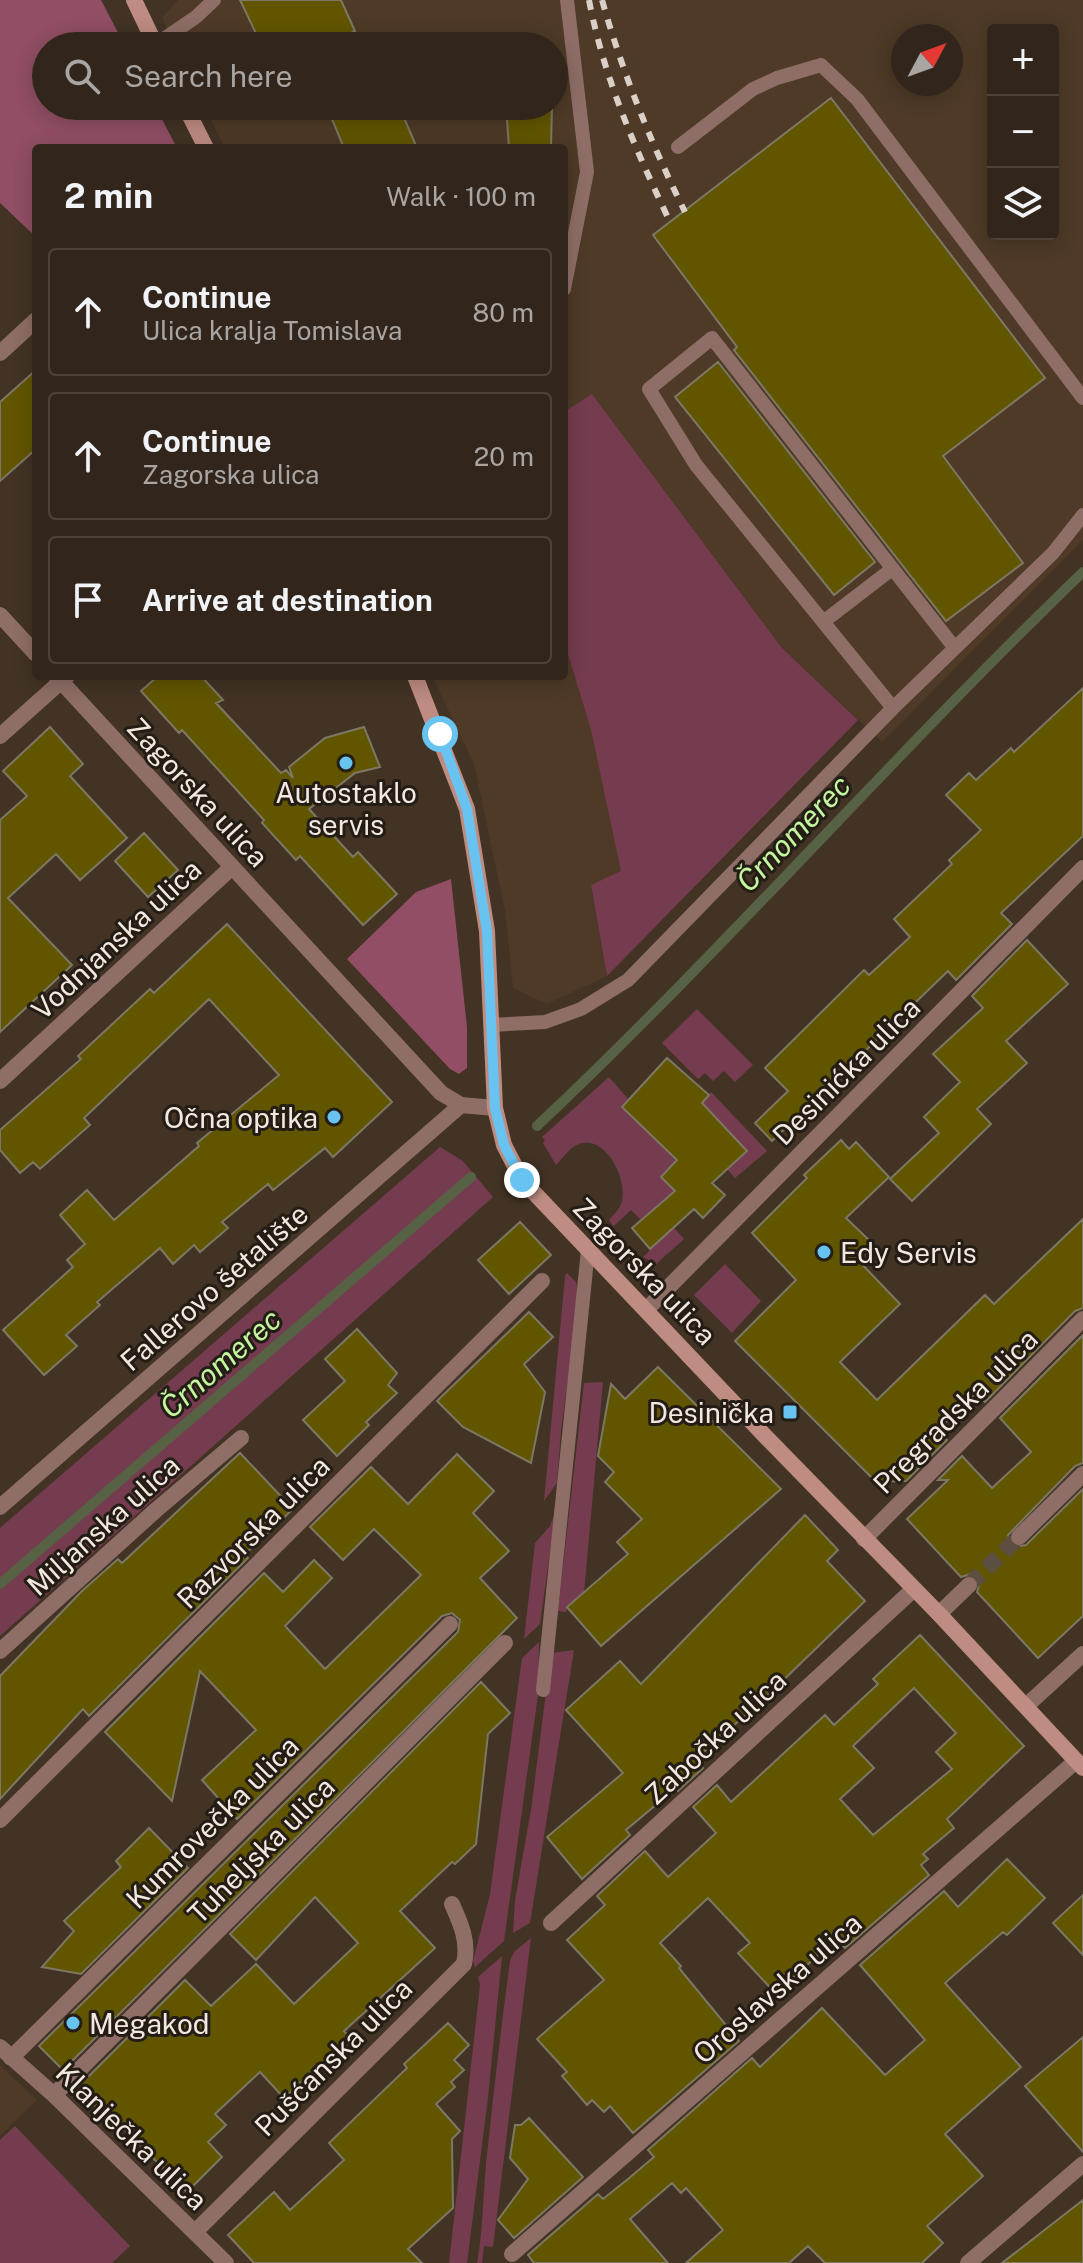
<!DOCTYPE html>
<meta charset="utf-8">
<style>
:root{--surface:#32261c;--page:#3a2e25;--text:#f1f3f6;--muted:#a8a5a3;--line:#4d433b}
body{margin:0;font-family:"Public Sans",sans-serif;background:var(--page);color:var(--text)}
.controls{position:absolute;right:24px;top:24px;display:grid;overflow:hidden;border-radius:8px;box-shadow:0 4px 20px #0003}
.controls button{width:72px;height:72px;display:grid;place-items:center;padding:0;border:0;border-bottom:2px solid var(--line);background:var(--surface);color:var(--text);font:40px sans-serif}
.compass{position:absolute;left:891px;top:24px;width:72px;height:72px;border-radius:50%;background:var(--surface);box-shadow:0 4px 20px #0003;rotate:49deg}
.stop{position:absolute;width:24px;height:24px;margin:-18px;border:6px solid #69c3f1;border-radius:50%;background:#fff}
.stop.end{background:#69c3f1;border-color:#fff;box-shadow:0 2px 8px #0008}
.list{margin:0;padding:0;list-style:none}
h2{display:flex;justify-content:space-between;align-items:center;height:104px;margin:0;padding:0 32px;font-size:34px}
h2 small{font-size:26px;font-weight:400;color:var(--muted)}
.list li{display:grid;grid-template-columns:52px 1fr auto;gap:24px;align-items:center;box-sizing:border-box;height:128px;margin:0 16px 16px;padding:0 16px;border:2px solid var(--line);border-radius:8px}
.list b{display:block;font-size:30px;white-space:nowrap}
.list p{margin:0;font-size:26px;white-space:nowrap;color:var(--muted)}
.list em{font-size:26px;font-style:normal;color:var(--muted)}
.icon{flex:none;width:44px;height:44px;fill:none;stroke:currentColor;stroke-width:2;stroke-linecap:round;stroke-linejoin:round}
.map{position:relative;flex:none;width:1083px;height:2263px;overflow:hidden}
.search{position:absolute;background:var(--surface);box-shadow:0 4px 20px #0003;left:32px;top:32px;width:536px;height:88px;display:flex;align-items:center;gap:20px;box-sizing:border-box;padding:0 28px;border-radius:44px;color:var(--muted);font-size:30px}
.panel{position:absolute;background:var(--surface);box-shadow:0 4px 20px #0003;left:32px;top:144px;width:536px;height:536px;border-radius:8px}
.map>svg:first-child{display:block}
.built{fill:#4e3a26;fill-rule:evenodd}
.green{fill:#753c4f}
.forest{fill:#914e64}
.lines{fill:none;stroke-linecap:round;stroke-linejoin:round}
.stream{stroke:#566243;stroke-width:10}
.building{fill:#625500;stroke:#7c7863;stroke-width:2;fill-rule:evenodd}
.street-tunnel{stroke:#5c4e41;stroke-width:16;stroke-dasharray:16 8;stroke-linecap:butt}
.lane{stroke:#8e6e67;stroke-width:14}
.street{stroke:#8e6e67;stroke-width:16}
.secondary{stroke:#be8c81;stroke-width:16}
.rail{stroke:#dbd0c7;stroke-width:6;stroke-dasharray:10 10;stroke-linecap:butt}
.route{stroke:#69c3f1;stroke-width:10}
.poi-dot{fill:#69c3f1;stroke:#231d16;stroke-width:3}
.labels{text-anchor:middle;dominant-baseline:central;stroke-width:6;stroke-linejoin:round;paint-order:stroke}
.street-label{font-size:28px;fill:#f2e8df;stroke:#231d16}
.poi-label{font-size:28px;fill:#f2e8df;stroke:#231d16;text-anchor:end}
.water-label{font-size:30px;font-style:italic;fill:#c4f59f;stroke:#231d16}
</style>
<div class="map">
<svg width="1083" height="2263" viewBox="0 0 1083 2263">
<rect width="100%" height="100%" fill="#423325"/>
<path class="built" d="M178,0H1083V540L882,742L782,648L593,395L564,412V148H225L204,106H554V46H175L162,18ZM993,30H1053V234H993ZM903,36H951V84H903Z
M564,641L591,730L622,871L591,886L607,976L547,1004L513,988L505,911L474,764L432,676H564Z
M0,2065L37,2100L0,2136Z"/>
<path class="green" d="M592,394L782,648L858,720L607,976L591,885L621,871L591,730L564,641V412Z
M697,1009L753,1065L735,1082L724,1071L713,1081L705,1073L698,1079L662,1043Z
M609,1077L629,1100L623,1108L644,1128L683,1154L661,1177L681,1196L663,1215L684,1239L656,1264L643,1257L663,1238L645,1218L641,1220L631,1210L615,1225L613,1226L609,1220C612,1216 619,1210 621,1204C630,1181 604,1129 575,1146C568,1150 562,1159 556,1165L543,1143L545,1140L542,1137Z
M711,1092L767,1151L735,1178L727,1169L746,1150L729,1132L687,1120Z
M440,1147L463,1161L493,1197L0,1636V1528Z
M725,1264L761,1301L732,1333L694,1295Z
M567,1273L576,1282L579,1295L561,1431L557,1483L544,1501L565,1276Z
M603,1382L584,1593L565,1612L558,1611L584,1383Z
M556,1509L540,1624L524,1639L535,1543L550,1526Z
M539,1642L538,1695L504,1941L475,1967L473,1961L490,1894L522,1658Z
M574,1650L530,1923L513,1933L515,1900L531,1810L551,1653Z
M531,1938L493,2247L484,2246L482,2263H477C483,2231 483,2197 486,2164C493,2096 501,2028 510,1961L514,1952Z
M502,1956L488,2098L467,2263H449L480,1985L478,1977Z
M15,2126L130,2246L112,2263H0V2140Z"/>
<path class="forest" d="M0,0H101L125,46H46V106H155L177,148H36V237L0,203Z
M451,879L467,1027V1068L459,1074L450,1069L347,959L416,892Z"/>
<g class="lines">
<path class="stream" d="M537,1126C726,948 896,752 1083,572
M0,1584L471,1177"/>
</g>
<path class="building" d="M240,0H341L355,31L324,46H262Z
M831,98L1045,378L943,456L1023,563L946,621L734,350L737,347L653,235Z
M343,106H399L417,148H344L329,112Z
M506,106H552L551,148H509Z
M718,362L875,562L834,595L675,397Z
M36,370V449L0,481V402Z
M158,676H201L223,700L216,703L281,773L286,770L293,778L289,767L325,738L364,727L380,767L355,773L309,809L353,857L358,852L397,894L363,925L300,856L296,860L262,823L264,820L182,730L179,733L141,691Z
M1083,688V836L1001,913L1012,924L956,980L948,971L772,1141L755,1123L788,1091L765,1068L864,970L869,975L910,937L894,919L952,864L949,860L981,830L946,795L969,773L976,780L1011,748L1014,752Z
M50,727L83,764L70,776L127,838L80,880L56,854L8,898L72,965L0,1032V820L27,796L3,771Z
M144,833L178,870L148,897L115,861Z
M227,924L392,1102L333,1157L325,1148L273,1190L268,1184L222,1222L228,1228L200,1252L194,1245L173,1264L160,1248L97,1302L100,1305L66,1335L77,1346L44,1375L3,1330L73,1267L67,1260L85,1244L60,1215L87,1190L114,1220L199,1146L197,1143L279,1075L209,999L84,1118L90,1125L40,1169L33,1162L20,1173L0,1150V1130L81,1059L78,1056L150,989L154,993Z
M1027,940L1068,984L1006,1041L1027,1063L977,1109L991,1124L912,1201L890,1179L939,1133L924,1117L960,1082L933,1054L983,1008L972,996Z
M667,1058L709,1095L702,1103L747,1151L712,1183L725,1195L703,1218L694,1209L650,1249L632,1228L675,1191L661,1177L677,1160L622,1107Z
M841,1140L849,1149L856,1142L889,1177L846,1218L872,1243L856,1258L900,1304L840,1362L877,1400L985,1295L994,1304L1083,1219V1308L1075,1311L985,1402L977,1393L937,1430L947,1440L906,1481L876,1482L735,1341L796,1280L752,1233L807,1178L804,1175Z
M520,1222L551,1255L509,1294L478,1260Z
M529,1312L553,1337L524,1364L545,1392L531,1463L463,1427L437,1401Z
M357,1329L397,1373L388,1385L397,1393L366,1422L369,1425L337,1456L303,1420L345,1381L325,1359Z
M1083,1335V1463L1075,1466L1008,1535L1011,1544L1015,1547L1026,1545L1083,1489V1616L1038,1658L977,1592L980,1583L977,1578L971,1574L961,1577L907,1519L948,1480H938L962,1456L992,1488L1031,1452L1000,1418Z
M658,1367L781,1489L601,1646L567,1607L628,1554L617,1542L642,1519L605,1482L614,1472L598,1456L611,1384L625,1399Z
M240,1453L293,1509L245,1554L248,1558L89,1716L83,1709L0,1799V1676L82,1591L118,1559L122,1563Z
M457,1454L494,1491L473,1513L509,1551L480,1578L517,1618L63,2070L39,2046L458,1632L460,1620L452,1613L442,1616L237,1819L202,1780L256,1730L200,1671L172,1801L105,1732L264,1573L283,1592L314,1560L332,1578L285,1626L325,1669L421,1575L374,1529L343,1560L310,1527L371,1467L408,1504Z
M805,1515L838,1550L827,1561L865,1601L769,1694L695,1760L703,1768L678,1791L676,1788L626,1830L630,1835L582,1879L547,1837L623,1773L566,1710L620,1661L641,1684Z
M920,1635L1024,1746L947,1819L954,1828L923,1854L928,1859L921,1865L929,1875L845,1948L836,1938L776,1994L738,1953L750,1943L708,1898L660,1943L681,1966L679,1968L739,2041L633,2133L610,2106L604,2112L592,2100L587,2105L562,2076L567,2072L537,2039L604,1980L567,1940L605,1905L597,1896L645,1851L668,1877L716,1833L693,1807L717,1785L731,1802L825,1715L834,1725L878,1684L873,1679ZM914,1688L956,1733L936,1752L952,1769L873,1835L840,1799L874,1768L853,1746Z
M481,1682L510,1713L488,1734L476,1844L455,1864L452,1862L400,1911L435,1948L344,2031L349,2037L284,2098L260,2072L215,2114L226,2125L208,2142L222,2157L187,2192L108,2113L105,2117L77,2088L185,1980L211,2006L256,1964L294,2004L358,1943L315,1897L256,1960L230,1934Z
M149,1828L188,1868L81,1974L42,1967L74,1931L64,1921L121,1867L116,1861Z
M1007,1859L1045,1898L1007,1935L1003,1932L945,1983L1021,2067L945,2134L983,2176L927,2226L943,2243L922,2263H825L808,2246L789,2263H686L723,2230L686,2188L681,2193L672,2183L630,2219L668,2263H534L528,2255L598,2194L603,2199L628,2179L654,2157L648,2150L752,2058L760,2067L822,2008L885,2075L925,2040L860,1965L944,1891L958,1907Z
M1083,1895V1955L1053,1923Z
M448,2023L469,2045L454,2060L464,2070L451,2082L455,2087L436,2104L460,2131L452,2139L453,2208L408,2249L422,2263H254L228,2235L274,2192L290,2210L344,2160L329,2143L407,2068L404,2064Z
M1083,2037V2152L1025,2086Z
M529,2118L583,2177L514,2238L498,2220L528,2179L510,2158L515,2125H521Z
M1083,2200V2263H1002L1033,2239Z"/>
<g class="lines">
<path class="street-tunnel" d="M969,1585L1019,1537"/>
<path class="lane" d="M155,45L196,17L214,0
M678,147L753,89L777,78L821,65L857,99L1083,398
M564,289L587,172L567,0
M823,622L892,569
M893,708L696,465L649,389L712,338L954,647
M491,1025L545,1022L581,1009L628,980L893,708L1053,553L1083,515
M543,1690L588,1250"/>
<path class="street" d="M0,353L36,320
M0,615L36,654
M56,676L441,1093L461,1105L495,1108
M0,736L67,676
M0,1081L232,867
M646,1310L1083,868
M0,1507L461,1105
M1019,1537L1083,1474
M864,1539L1083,1319
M939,1614L969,1585
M0,1651L156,1510L241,1438
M1026,1706L1083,1654
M0,1820L542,1281
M551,1923L914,1589
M0,2047L54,2095L226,2263
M11,2058L450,1624
M54,2095L505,1643
M195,2232L464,1964C469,1942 461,1924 452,1904
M512,2254L1076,1761
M968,2263L1083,2164"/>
<path class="secondary" d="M134,0L156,46
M185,106L206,148
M415,676L467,809L487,931L495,1108L504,1145L522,1180L766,1437L939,1614L1083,1768"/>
<path class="rail" d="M589,0C604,79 636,150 670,222
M602,0C623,74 651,143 685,212"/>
</g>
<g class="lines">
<path class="route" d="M440,734L467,809L487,931L495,1108L504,1145L522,1180"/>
</g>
<g class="poi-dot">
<circle cx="346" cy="763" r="8"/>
<circle cx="334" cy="1117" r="8"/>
<circle cx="824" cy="1252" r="8"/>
<rect x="782" y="1404" width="16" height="16" rx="4"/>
<circle cx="73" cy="2023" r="8"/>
</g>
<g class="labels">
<g class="street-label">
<text transform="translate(198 792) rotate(47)">Zagorska ulica</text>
<text transform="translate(116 939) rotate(-43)">Vodnjanska ulica</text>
<text transform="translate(846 1071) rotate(-45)">Desinićka ulica</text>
<text transform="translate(645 1271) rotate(46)">Zagorska ulica</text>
<text transform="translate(214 1287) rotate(-41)">Fallerovo šetalište</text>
<text transform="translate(955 1411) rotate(-45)">Pregradska ulica</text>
<text transform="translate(103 1525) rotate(-42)">Miljanska ulica</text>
<text transform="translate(253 1532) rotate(-45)">Razvorska ulica</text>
<text transform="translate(715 1737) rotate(-43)">Zabočka ulica</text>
<text transform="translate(212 1822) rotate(-45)">Kumrovečka ulica</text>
<text transform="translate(261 1850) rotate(-45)">Tuheljska ulica</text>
<text transform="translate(777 1988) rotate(-41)">Oroslavska ulica</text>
<text transform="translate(333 2057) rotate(-45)">Pušćanska ulica</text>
<text transform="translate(132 2136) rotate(44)">Klanječka ulica</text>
</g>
<g class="poi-label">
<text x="346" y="792" text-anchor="middle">Autostaklo<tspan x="346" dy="32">servis</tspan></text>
<text x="318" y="1117">Očna optika</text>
<text x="840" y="1252" text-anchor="start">Edy Servis</text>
<text x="774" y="1412">Desinička</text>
<text x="89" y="2023" text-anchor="start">Megakod</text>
</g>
<g class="water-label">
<text transform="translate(793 833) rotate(-46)">Črnomerec</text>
<text transform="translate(220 1363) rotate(-41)">Črnomerec</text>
</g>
</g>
</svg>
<div class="controls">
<button>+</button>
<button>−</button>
<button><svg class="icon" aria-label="layers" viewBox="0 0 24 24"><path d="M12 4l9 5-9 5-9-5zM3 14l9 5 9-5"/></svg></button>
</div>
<svg class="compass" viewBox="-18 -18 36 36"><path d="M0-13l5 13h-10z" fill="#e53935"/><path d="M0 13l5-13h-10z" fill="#a8a5a3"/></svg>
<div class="stop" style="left:440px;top:734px"></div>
<div class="stop end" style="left:522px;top:1180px"></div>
<div class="search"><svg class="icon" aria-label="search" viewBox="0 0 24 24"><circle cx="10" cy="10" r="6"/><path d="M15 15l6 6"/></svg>Search here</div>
<section class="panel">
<h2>2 min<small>Walk · 100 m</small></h2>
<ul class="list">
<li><svg class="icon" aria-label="ahead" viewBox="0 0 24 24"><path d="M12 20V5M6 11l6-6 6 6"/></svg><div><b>Continue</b><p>Ulica kralja Tomislava</p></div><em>80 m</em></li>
<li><svg class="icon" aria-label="ahead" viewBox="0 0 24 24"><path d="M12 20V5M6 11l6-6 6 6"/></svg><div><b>Continue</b><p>Zagorska ulica</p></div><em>20 m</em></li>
<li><svg class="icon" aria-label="arrive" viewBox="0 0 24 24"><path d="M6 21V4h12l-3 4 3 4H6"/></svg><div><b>Arrive at destination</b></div></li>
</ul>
</section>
</div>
